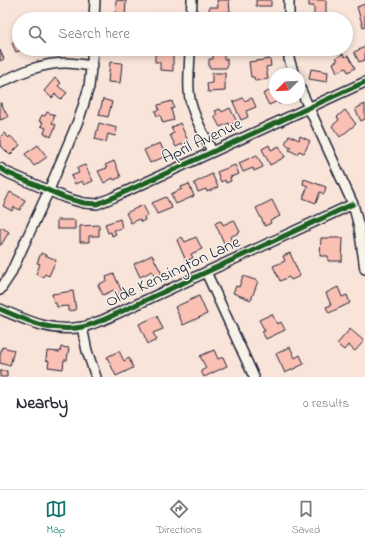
<!DOCTYPE html>
<style>
:root{--surface:#fff;--page:#f7f7f7;--text:#2b2b33;--muted:#7c7c81;--line:#e1e1e2;--accent:#0f766e}
body{margin:0;font-family:"Indie Flower",sans-serif;background:var(--page);color:var(--text)}
.compass{position:absolute;left:269px;top:68px;width:36px;height:36px;border-radius:50%;background:var(--surface);box-shadow:0 2px 6px #0003;rotate:246deg}
.list{margin:0;padding:0;list-style:none}
h2{display:flex;justify-content:space-between;align-items:center;height:52px;margin:0;padding:0 16px;font-size:17px}
h2 small{font-size:13px;font-weight:400;color:var(--muted)}
.icon{flex:none;width:22px;height:22px;fill:none;stroke:currentColor;stroke-width:2;stroke-linecap:round;stroke-linejoin:round}
.map{position:relative;flex:none;width:365px;height:377px;overflow:hidden}
.search{position:absolute;background:var(--surface);box-shadow:0 2px 6px #0003;left:12px;right:12px;top:12px;height:44px;display:flex;align-items:center;gap:10px;box-sizing:border-box;padding:0 14px;border-radius:22px;color:var(--muted);font-size:15px}
.sheet{height:112px;background:var(--surface)}
nav{display:flex;justify-content:space-around;align-items:center;box-sizing:border-box;height:56px;border-top:1px solid var(--line);background:var(--surface);font-size:11px;color:var(--muted)}
nav a{display:grid;justify-items:center;gap:2px}
nav .on{color:var(--accent)}
.map>svg:first-child{display:block}
.building{fill:#fac0b3;stroke:#22223b}
.lines{fill:none;stroke-linecap:round;stroke-linejoin:round}
.minor-casing{stroke:#22223b;stroke-width:12}
.minor{stroke:#f7f3e8;stroke-width:9}
.cycleway-casing{stroke:#f7f3e8;stroke-width:8}
.cycleway{stroke:#1b5e20;stroke-width:5}
.labels{text-anchor:middle;dominant-baseline:central;stroke-width:3;stroke-linejoin:round;paint-order:stroke}
.street-label{font-size:17px;fill:#22223b;stroke:#f7f3e8}
</style>
<div class="map">
<svg width="365" height="377" viewBox="0 0 365 377">
<rect width="100%" height="100%" fill="#f8e4d8"/>
<filter id="ink" filterUnits="userSpaceOnUse"><feTurbulence type="fractalNoise" baseFrequency=".025" numOctaves="2"/><feDisplacementMap in="SourceGraphic" scale="8" xChannelSelector="R" yChannelSelector="G"/><feConvolveMatrix kernelMatrix="1 2 1 2 8 2 1 2 1" color-interpolation-filters="sRGB"/></filter>
<g filter="url(#ink)">
<path class="building" d="M116,0L126,1L125,19H115Z
M217,0H229L230,12H226V17L210,18L209,7H218Z
M256,0H271V6H256Z
M309,0H326V17H314V6H309Z
M365,4V26L363,27L357,7Z
M175,12V19H158V13Z
M19,40V49H24L16,52L12,43Z
M365,47V60L359,62L354,52Z
M251,49H270L271,53L251,54Z
M0,50L4,59L0,61Z
M213,50H224V59H227V68H209V59H213Z
M155,53H173V71L160,70V62H155Z
M343,54L345,57L348,55L355,68L348,72L346,68L337,72L333,63L338,60L336,58Z
M270,59L271,66L266,67L268,79L255,81L254,77H251L249,62Z
M110,62L122,63L120,83L108,82Z
M311,69L328,72L327,82L309,79Z
M212,73H225V91L208,92L207,84L212,83Z
M55,78L61,83L58,86L67,93L61,99L55,94L52,98L44,91Z
M275,88V98H287L288,100L279,104L278,101L269,105L263,94Z
M243,98L244,101L252,98L256,107L246,111L248,117L241,120L233,102Z
M103,99L112,102L108,117L99,115Z
M172,101L174,108L171,109L174,120L163,123L160,115L157,116L155,111L159,110L158,105Z
M0,103H1L8,117L0,120Z
M365,104V119L361,121L355,109Z
M230,108L237,122L230,125L229,123L220,127L214,116L217,115L215,111L220,109L222,112Z
M345,110L356,124L340,137L332,126L339,120L337,117Z
M47,112L55,115L52,123L56,125L51,137L44,133L46,128L41,126L43,122L39,121L42,115L45,116Z
M99,123L117,128L115,136L108,134L106,142L95,139Z
M180,123L188,141L176,147L170,135L174,133L171,128Z
M4,133L9,138L10,136L20,145L10,155L0,145V137Z
M289,135L299,140L300,136L310,141L304,153L299,151L297,154L289,150L291,147L285,144Z
M160,143L166,156L150,163L144,150Z
M38,145L47,157L34,166L25,154Z
M269,145L271,150L279,146L285,157L270,165L262,149Z
M257,155L263,167L254,171L253,168L243,172L239,163Z
M114,161L121,177L114,180L113,178L104,183L98,171L107,168L105,165Z
M85,165L93,181L84,185L82,181L75,184L71,176L79,173L77,168Z
M235,165L239,174L230,177L231,181L226,183L225,180L221,182L217,172Z
M212,174L218,187L207,192L206,189L198,192L194,183Z
M304,179L326,187L324,194L320,192L316,203L303,198L308,186L303,184Z
M189,184L194,196L176,204L171,194L182,189L181,187Z
M10,192L25,200L20,210L14,207L12,211L3,206Z
M166,197L172,208L157,214L152,203Z
M272,200L280,216L270,221L271,223L265,226L256,208Z
M143,205L148,215L144,217L145,220L141,222L139,219L131,223L126,213Z
M120,219L122,228L114,230L116,234L112,236L111,232L108,233L105,224Z
M57,220H75V229H57Z
M234,220L240,232L230,237L232,241L225,245L215,223L221,221L223,225Z
M99,225V236H89V242H80V226Z
M1,227L9,232L1,245H0V229Z
M182,237L185,242L196,237L202,249L191,254L193,258L186,261L177,240Z
M321,238H343L342,261H328V256H320Z
M41,253L56,260L49,276L45,274L43,277L36,274L40,264L37,263Z
M290,253L300,276L291,280L289,277L280,281L273,266L285,261L283,256Z
M152,255L162,274L155,277L152,271L140,277L134,264Z
M114,274L122,292L116,295L114,290L103,295L98,285L107,280L106,277Z
M243,276L258,281L251,300L233,293L236,286L239,287Z
M338,287L342,297L347,295L350,303L329,313L326,307L331,305L326,293Z
M73,291L76,310L68,311V306L57,307L56,303H54L52,294Z
M199,296L207,314L183,325L175,307Z
M272,314L277,324L281,322L285,330L266,339L262,332L265,331L259,320Z
M157,316L163,329L153,333L157,340L148,344L139,324Z
M350,329L364,341L355,351L348,345L344,350L337,344Z
M2,347L14,350L10,366L0,363V355Z
M61,347L69,348L67,360H64L63,369L48,367L49,361L46,360L47,351L60,352Z
M290,347L295,358L300,355L304,364L285,373L276,354Z
M214,350L218,359L223,357L227,366L204,377L201,371L206,368L200,356Z
M119,351L124,361L129,358L133,368L116,376L107,357Z
M0,371H7V377H0Z"/>
<g class="lines">
<defs>
<path id="minor" d="M94,19L95,0
M191,19L192,0
M289,19V0
M190,49C190,65 187,83 190,99C193,117 205,135 212,152
M289,49V59L294,74
M0,83C21,72 42,63 66,63C75,63 83,65 92,66
M299,86L353,204L359,227L365,269
M0,168L8,173L66,198L84,203L97,204L114,197L365,82
M206,272L254,377
M0,290L10,275L49,190L80,116L89,87L93,49
M0,309C26,320 52,333 82,327C89,326 96,322 103,320L353,204
M82,327L87,351L96,377"/>
</defs>
<use href="#minor" class="minor-casing"/>
<use href="#minor" class="minor"/>
<defs>
<path id="cycleway" d="M0,168L8,173L66,198L84,203L97,204L114,197L365,82
M0,309C26,320 52,333 82,327C89,326 96,322 103,320L353,204"/>
</defs>
<use href="#cycleway" class="cycleway-casing"/>
<use href="#cycleway" class="cycleway"/>
</g>
</g>
<g class="labels">
<g class="street-label">
<text transform="translate(202 141) rotate(-25)">April Avenue</text>
<text transform="translate(173 272) rotate(-25)">Olde Kensington Lane</text>
</g>
</g>
</svg>
<svg class="compass" viewBox="-18 -18 36 36"><path d="M0-13l5 13h-10z" fill="#e53935"/><path d="M0 13l5-13h-10z" fill="#7c7c81"/></svg>
<div class="search"><svg class="icon" aria-label="search" viewBox="0 0 24 24"><circle cx="10" cy="10" r="6"/><path d="M15 15l6 6"/></svg>Search here</div>
</div>
<section class="sheet">
<h2>Nearby<small>0 results</small></h2>
<ul class="list">
</ul>
</section>
<nav>
<a class="on"><svg class="icon" aria-label="map" viewBox="0 0 24 24"><path d="M3 6l6-2 6 2 6-2v14l-6 2-6-2-6 2zM9 4v14M15 6v14"/></svg>Map</a>
<a><svg class="icon" aria-label="directions" viewBox="0 0 24 24"><path d="M12 3l9 9-9 9-9-9zM9 14v-3h6M13 9l2 2-2 2"/></svg>Directions</a>
<a><svg class="icon" aria-label="saved" viewBox="0 0 24 24"><path d="M7 4h10v16l-5-4-5 4z"/></svg>Saved</a>
</nav>
